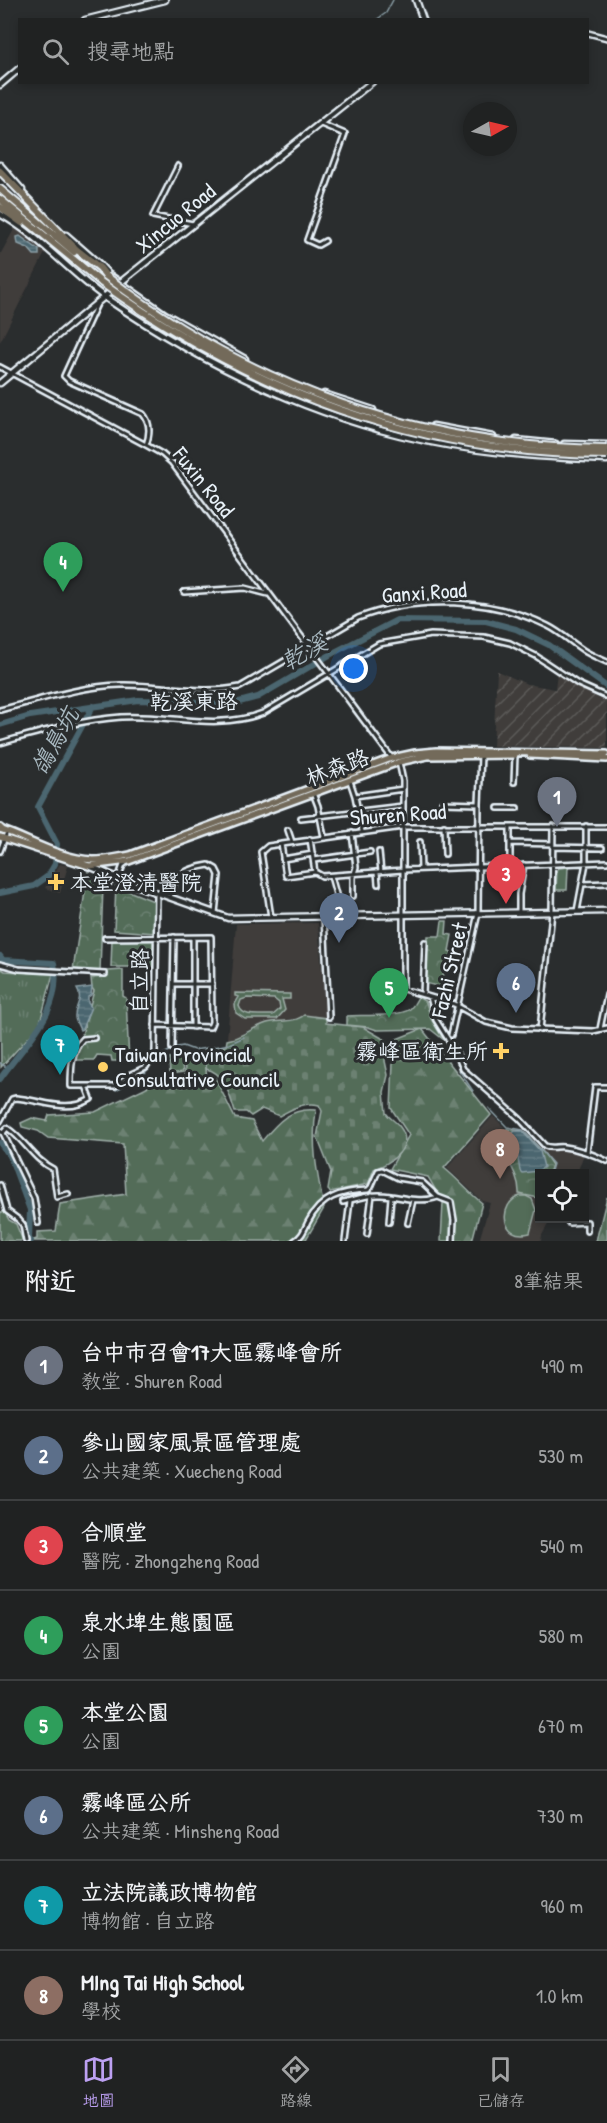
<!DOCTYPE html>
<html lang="zh-TW">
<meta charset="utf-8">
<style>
:root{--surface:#202222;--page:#282a2a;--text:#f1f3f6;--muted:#a2a4a5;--line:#3d3f40;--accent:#bca0f2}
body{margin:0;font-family:"Patrick Hand","LXGW WenKai TC",sans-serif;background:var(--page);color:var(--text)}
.controls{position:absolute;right:18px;bottom:18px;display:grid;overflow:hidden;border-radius:0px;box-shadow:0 3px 9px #0003}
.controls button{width:54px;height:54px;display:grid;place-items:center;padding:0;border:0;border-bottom:2px solid var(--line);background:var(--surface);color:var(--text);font:30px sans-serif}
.compass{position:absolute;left:463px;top:102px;width:54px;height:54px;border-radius:50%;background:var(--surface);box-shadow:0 3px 9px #0003;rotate:82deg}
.you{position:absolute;left:354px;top:669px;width:21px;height:21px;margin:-15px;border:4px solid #fff;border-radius:50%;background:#1a73e8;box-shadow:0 0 0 9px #1a73e833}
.badge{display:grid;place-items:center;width:39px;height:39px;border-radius:50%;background:var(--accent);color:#fff;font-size:20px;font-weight:700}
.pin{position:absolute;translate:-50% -50px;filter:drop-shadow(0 2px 3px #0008)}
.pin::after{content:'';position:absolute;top:32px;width:21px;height:18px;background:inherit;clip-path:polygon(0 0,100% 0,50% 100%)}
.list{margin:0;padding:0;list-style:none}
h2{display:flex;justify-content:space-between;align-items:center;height:78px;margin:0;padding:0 24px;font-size:26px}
h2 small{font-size:20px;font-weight:400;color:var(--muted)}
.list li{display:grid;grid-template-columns:39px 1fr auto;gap:18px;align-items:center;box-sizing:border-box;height:90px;padding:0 24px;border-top:2px solid var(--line)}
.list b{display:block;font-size:22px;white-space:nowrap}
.list p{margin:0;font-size:20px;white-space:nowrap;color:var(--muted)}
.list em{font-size:20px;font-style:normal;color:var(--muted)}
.icon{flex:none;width:33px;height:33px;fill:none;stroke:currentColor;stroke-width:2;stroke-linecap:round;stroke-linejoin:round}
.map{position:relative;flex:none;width:607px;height:1241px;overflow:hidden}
.search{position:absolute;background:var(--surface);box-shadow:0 3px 9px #0003;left:18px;right:18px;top:18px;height:66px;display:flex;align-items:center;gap:15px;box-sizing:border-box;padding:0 21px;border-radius:0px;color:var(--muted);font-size:22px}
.sheet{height:798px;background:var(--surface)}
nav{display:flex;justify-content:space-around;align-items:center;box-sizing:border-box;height:84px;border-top:2px solid var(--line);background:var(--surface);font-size:16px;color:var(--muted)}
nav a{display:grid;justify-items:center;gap:3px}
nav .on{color:var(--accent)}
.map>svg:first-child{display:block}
.built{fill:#403d3b}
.industrial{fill:url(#industrial-furrows)}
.grass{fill:url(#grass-tufts);stroke:#9eaea8;stroke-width:1.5}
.forest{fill:url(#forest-firs);stroke:#9eaea8;stroke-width:1.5}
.cemetery{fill:url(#cemetery-stones);stroke:#9eaea8;stroke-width:1.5}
.park{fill:url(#park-crowns);stroke:#9eaea8;stroke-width:1.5}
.pitch{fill:#536c59;stroke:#9eaea8;stroke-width:1.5;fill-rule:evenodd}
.water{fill:url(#water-rules);stroke:#8a9ea6;stroke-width:1.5}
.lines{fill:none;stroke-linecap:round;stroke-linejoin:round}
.stream{stroke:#8a9ea6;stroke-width:1.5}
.river{stroke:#4b666f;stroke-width:6}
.street-casing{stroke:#e8f1f8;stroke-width:8}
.secondary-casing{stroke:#e8f1f8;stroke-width:9}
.primary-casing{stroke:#e8f1f8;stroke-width:10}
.highway-casing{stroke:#e8f1f8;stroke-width:10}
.street{stroke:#2a2d2e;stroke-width:3}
.secondary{stroke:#2a2d2e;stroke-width:4.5}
.primary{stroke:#736b5a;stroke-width:5}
.highway{stroke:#736b5a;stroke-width:6}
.highway-bridge-casing{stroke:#e8f1f8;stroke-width:10;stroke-linecap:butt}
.highway-bridge{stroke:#736b5a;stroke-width:6}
.poi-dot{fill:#ffd166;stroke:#2a2d2e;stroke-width:2}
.labels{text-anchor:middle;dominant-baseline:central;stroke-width:6;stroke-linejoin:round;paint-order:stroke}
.street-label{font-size:22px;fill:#e8f1f8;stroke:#2a2d2e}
.poi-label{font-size:22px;fill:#e8f1f8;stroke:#2a2d2e;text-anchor:start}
.water-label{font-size:24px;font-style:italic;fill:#a9b9c1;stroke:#2a2d2e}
</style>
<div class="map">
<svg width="607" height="1241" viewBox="0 0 607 1241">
<defs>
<pattern id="industrial-furrows" width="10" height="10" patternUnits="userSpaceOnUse" patternTransform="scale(1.5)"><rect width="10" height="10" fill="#403d3b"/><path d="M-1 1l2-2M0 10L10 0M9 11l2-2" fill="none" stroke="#5c5a58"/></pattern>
<pattern id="grass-tufts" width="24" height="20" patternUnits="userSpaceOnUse" patternTransform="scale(1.5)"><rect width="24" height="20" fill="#536c59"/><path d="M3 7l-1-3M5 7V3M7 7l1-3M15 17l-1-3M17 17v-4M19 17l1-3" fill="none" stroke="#6c8172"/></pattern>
<pattern id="forest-firs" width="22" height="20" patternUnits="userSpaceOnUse" patternTransform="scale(1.5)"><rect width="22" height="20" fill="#536c59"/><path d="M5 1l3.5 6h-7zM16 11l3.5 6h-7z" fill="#6c8172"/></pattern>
<pattern id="cemetery-stones" width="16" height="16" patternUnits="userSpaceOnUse" patternTransform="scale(1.5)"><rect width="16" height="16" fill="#536c59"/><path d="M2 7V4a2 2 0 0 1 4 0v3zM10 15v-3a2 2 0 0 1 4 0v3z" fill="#6c8172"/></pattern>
<pattern id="park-crowns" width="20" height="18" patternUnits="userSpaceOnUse" patternTransform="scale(1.5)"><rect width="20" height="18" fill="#536c59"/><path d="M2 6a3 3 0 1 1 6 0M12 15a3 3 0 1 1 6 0" fill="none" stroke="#6c8172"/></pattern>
<pattern id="water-rules" width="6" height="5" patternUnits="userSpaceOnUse" patternTransform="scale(1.5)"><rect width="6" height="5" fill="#4b666f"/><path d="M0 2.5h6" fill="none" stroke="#657c84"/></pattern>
</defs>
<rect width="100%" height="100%" fill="#2a2d2e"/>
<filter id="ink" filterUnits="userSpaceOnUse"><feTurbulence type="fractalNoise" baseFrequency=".0167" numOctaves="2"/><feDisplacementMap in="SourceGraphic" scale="12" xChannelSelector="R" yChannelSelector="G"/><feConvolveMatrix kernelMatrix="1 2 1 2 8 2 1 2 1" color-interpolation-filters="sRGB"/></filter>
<g filter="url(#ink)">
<path class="built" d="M17,224L47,249L0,342V255Z
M60,864L68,866L60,893L45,888Z
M318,923L326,1018L304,1015L300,1018L280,1021L246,1031L235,1039L227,1040L236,924Z
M493,1116L505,1128L510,1130H522L544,1151L566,1150L584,1154L577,1173L540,1174V1218L551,1219L542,1235L541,1241H479L490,1203L482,1201L447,1168Z"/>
<path class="industrial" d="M497,671L527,684L555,689L557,672L599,699L607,700V748L493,746Z"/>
<path class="grass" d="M568,867L567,890H556L557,870L559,868Z
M0,968L5,971L53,974L39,1026L1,1067Z
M181,1057L183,1072L170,1074L169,1059Z"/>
<path class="forest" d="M422,1029L491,1115L444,1168C458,1179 468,1192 482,1203L472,1241H441L443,1203L428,1177L390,1169L409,1135L391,1108L394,1040Z
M215,1078L235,1118L252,1121L262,1141C277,1123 290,1107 316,1110C311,1146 317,1173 324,1208L305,1241H30L37,1239V1232L56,1231L60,1204L126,1194L123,1144L48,1138L38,1131L22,1127L21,1123L32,1118L47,1121L49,1115L95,1112L159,1081L183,1087Z
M607,1197V1241H596Z
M4,1211L9,1220L16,1224L23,1241H0V1213Z"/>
<path class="cemetery" d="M304,1015L326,1018V1023L363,1027L387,1041L385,1061L388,1075L384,1092L386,1113C390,1119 396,1121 400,1127C415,1147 391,1163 374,1169L368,1184L330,1192L328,1190L331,1172L317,1137L322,1111L319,1105C304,1101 292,1109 279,1116L262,1109L251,1116L246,1112H235C230,1097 225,1072 206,1069L205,1049L226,1046L227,1040C241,1038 253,1027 267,1023C278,1020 295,1023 304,1015Z"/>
<path class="park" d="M88,872L103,886L100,971L73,970Z
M116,886L156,902L155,933L114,930Z
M442,921H447L446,934L452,935L449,951L452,952L449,968L445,967L441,987L425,983L428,936H440Z
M112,939L154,940L153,967H111Z
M123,970V996L126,998L129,1061H112L111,1056L97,1055L94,1060H75L94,991L92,988L91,978L103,977L108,971Z
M418,997L426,1002L431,1019L444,1040L430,1029L377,1030L368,1027L347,1025V1016C361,1015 399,1017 410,1009C413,1006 416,1001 418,997Z
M507,1129L523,1131L544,1153L552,1165L549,1173L540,1174L539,1198L519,1194C520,1171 501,1156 497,1137Z"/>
<path class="pitch" d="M235,993L290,994V999H282L285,1010L277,1019H245L236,1013L235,1004L239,997L235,996ZM247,998L274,999L279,1003L280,1009L273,1015C262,1014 243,1019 239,1006L241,1000Z
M205,1058L207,1080L186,1082L184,1060Z
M520,1196H526L532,1199L536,1210L530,1233C500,1241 498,1203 520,1196Z"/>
<path class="water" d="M20,236L39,250V255H34L28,248L18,244L17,237Z
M92,987L91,995L88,997V1003L91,1007L82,1029L80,1030C79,1027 75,1021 75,1017C74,1006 84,1000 77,989Z
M67,1031L71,1037L70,1046L57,1043L61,1032Z
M515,1131H522L540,1151L544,1167L538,1171L522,1173L520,1171L516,1147L509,1141V1136Z"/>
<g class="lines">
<path class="stream" d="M376,20L386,13L393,0
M0,1063L8,1068
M459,1070L473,1091
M116,1090L145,1073L156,1058L177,1047L183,1046L194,1050L219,1046L229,1044L244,1037
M489,1108L507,1127L523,1130L553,1164L550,1174"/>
<path class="river" d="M0,725L30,716L138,700L190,701L224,706L258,697L335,652L397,620L486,621L516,629L549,645L607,687
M0,893L34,886L48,876L55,864L57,844L38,807L93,706
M0,956L3,960L54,963C64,1011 25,1043 0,1079
M0,1143L10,1156L30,1210L29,1239L31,1241"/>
<defs>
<path id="street" d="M588,33L607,38
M321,124L345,134L307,240L318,245L325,241
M178,166L153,216L193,224
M97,304L64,376L69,381L143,414C151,423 150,434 146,445
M0,367L146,445L162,454L172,463L391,757
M184,592L245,588L268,594
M0,710C40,700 80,686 121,685C161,684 200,695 240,687L358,618C417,595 492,598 548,626C562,633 573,644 586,652C593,656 600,659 607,662
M0,743C40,732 80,720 121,717C170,714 215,731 263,713L379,644L431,635L484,637L510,643L536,656L578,684L607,697
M399,762L403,781V989L454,1004L486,1022L512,1028L593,1031L607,1028
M350,781L355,796L362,831
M514,782L515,755
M313,793L318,806L324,837
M355,796L403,789
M442,803L479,804
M498,808H517
M301,818L403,806
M444,826L445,854
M510,827V866
M288,830L292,842
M352,833L356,867L353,877V896
M310,839L315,872L322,876L403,870L607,862
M420,842L421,869
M510,843L553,844
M281,844L286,876L315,872
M553,847L602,848
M0,851L7,832
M379,852L381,872
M283,859L313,854
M314,860L370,852
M101,871L106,886L115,877
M377,872L378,884
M331,876L342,916
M118,879L123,865L127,862
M583,884L607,883
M170,897C176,873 185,869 209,865L216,869L219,875L215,913
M577,911L586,863V826
M519,912V894L524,865
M324,916L329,1017
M271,917L261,852L268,846L403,827H607
M105,938L211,937L212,1022L210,1027L155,1025
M0,964L19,969L105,974
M175,984H212
M423,995L425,942
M430,997L436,1020L456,1052L463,1069L519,1118L545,1146C552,1149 557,1146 564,1147C580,1149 593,1154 607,1161
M193,1027V938
M600,1029L607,995
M540,1030L552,912L553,826
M451,1035L478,913L479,804L481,755
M172,1048L174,937
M86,1086H115L131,1074L146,1067L155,1052L157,893
M0,1121L12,1099L16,1098C42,1100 67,1114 91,1099L86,1086H71C71,1069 71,1051 83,1039L94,1038
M0,1131L3,1133L7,1128C24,1139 34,1160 53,1169L57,1197L68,1194
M3,1133L34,1198L38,1223
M587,1152L595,1087H607
M0,1185L7,1211L19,1220L23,1225L26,1241
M343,1202C356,1199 368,1194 381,1195C401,1196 419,1204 438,1197
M567,1218L569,1223L587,1222V1231
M389,1222L391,1197
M408,1223L413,1200
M367,1234L372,1195
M294,1241C302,1237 304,1230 308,1222C321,1197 340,1191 368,1190L371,1187L378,1171L382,1170L398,1178L422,1182L438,1197L451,1202L454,1220L453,1241
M345,1241L350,1201"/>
<path id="secondary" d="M416,0L423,20
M85,20L165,0
M0,85L20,68
M0,165L22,190
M0,214C40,236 69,272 106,298C195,359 296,409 400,435C468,452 538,457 607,460
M66,235L99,264L108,274L165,314L245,359
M121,282L372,82
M0,383L115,288
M324,394L373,410
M433,426L493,437
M516,440L556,444
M564,444L607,445
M89,866L135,885L228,918L607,911"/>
<path id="primary" d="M530,755L607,759
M0,829C29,839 61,859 93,860C106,860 118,857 130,855L392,758L415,753L436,751L607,754
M0,837L89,866L129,861L156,851L399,762L427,756L515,755"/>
<path id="highway" d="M0,171L76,249L100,268L106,276
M0,189L74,252
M0,199L102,283
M0,207L22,223
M0,828L1,829"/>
</defs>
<use href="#street" class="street-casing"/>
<use href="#secondary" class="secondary-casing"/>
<use href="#primary" class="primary-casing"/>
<use href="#highway" class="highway-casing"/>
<use href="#street" class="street"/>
<use href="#secondary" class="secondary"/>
<use href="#primary" class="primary"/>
<use href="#highway" class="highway"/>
<defs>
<path id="highway-bridge" d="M106,276C250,387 425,448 607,449
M102,283C254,393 417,454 607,455"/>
</defs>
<use href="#highway-bridge" class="highway-bridge-casing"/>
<use href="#highway-bridge" class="highway-bridge"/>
</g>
</g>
<g class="poi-dot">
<path d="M53 873h6v6h6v6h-6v6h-6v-6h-6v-6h6z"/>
<path d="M498 1042h6v6h6v6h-6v6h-6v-6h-6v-6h6z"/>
<circle cx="103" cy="1067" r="6"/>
</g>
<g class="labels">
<g class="street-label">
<text transform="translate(175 218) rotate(-39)">Xincuo Road</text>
<text transform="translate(204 482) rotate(51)">Fuxin Road</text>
<text transform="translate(424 592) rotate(-4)">Ganxi Road</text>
<text x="194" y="701">乾溪東路</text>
<text transform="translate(337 767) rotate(-21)">林森路</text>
<text transform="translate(398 814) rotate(-4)">Shuren Road</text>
<text transform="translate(449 970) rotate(-77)">Fazhi Street</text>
<text transform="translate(139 981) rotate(-89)">自立路</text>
</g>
<g class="poi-label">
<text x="70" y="882">本堂澄清醫院</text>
<text x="488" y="1051" text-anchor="end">霧峰區衛生所</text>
<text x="115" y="1054">Taiwan Provincial<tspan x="115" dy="25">Consultative Council</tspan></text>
</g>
<g class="water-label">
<text transform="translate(304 651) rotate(-29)">乾溪</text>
<text transform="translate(54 741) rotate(-61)">鴿鳥坑</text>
</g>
</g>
</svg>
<div class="controls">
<button><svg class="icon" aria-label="locate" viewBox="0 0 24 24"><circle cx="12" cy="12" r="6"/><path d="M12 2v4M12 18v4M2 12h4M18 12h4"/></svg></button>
</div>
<svg class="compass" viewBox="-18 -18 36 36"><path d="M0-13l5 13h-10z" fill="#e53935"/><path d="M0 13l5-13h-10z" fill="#a2a4a5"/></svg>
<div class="you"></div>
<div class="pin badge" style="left:557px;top:827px;background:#6b7280">1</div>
<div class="pin badge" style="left:339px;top:943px;background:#5c6f8a">2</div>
<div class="pin badge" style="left:506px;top:904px;background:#e0444e">3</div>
<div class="pin badge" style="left:63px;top:592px;background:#2e9e5b">4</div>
<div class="pin badge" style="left:389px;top:1018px;background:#2e9e5b">5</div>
<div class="pin badge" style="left:516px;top:1013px;background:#5c6f8a">6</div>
<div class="pin badge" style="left:60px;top:1075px;background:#0f9aa8">7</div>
<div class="pin badge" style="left:500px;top:1179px;background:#8d6e63">8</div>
<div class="search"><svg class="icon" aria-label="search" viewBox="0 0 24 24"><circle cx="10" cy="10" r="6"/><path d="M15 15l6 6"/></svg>搜尋地點</div>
</div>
<section class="sheet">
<h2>附近<small>8筆結果</small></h2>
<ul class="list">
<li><span class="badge" style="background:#6b7280">1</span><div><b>台中市召會17大區霧峰會所</b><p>教堂 · Shuren Road</p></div><em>490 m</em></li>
<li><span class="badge" style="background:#5c6f8a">2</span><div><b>參山國家風景區管理處</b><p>公共建築 · Xuecheng Road</p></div><em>530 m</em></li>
<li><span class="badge" style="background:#e0444e">3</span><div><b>合順堂</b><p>醫院 · Zhongzheng Road</p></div><em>540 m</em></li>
<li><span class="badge" style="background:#2e9e5b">4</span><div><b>泉水埤生態園區</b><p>公園</p></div><em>580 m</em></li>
<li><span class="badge" style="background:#2e9e5b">5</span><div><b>本堂公園</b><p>公園</p></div><em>670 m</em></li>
<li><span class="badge" style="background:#5c6f8a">6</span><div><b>霧峰區公所</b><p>公共建築 · Minsheng Road</p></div><em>730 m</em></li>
<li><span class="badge" style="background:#0f9aa8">7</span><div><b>立法院議政博物館</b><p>博物館 · 自立路</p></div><em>960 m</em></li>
<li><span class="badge" style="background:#8d6e63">8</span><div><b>MIng Tai High School</b><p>學校</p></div><em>1.0 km</em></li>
</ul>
</section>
<nav>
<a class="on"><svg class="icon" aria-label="map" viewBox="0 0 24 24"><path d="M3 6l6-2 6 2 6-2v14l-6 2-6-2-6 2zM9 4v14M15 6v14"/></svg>地圖</a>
<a><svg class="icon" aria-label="directions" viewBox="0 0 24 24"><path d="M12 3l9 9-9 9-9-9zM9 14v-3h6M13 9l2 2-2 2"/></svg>路線</a>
<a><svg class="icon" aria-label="saved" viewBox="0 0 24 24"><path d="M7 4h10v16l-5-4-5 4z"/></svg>已儲存</a>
</nav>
